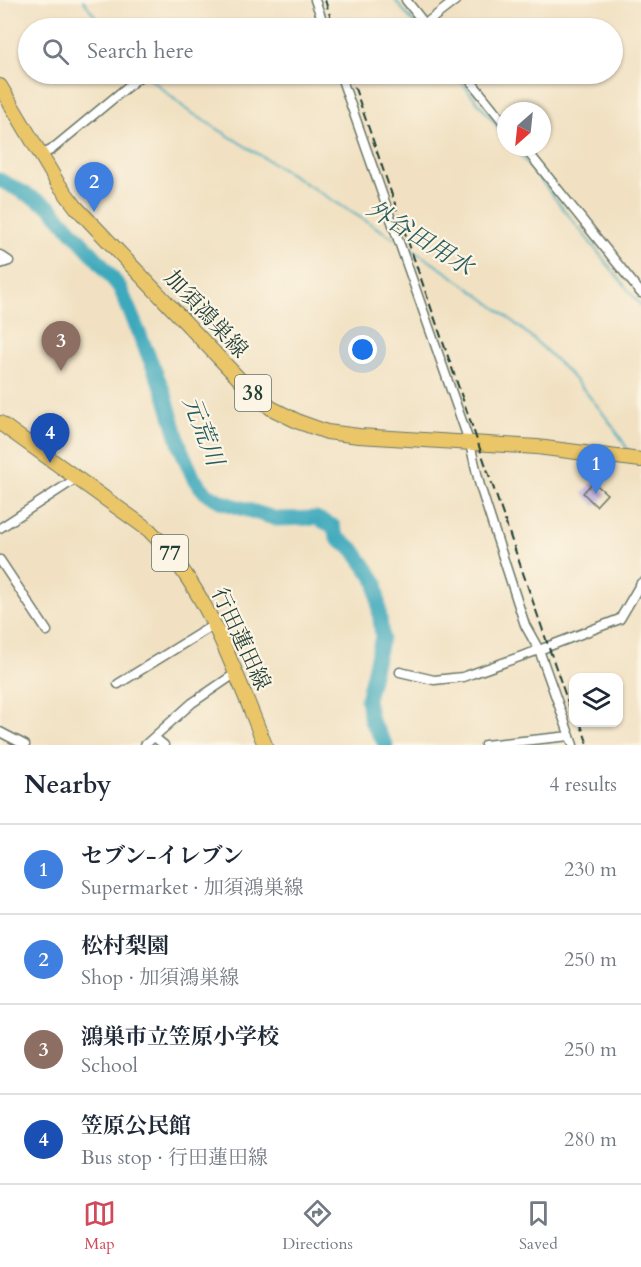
<!DOCTYPE html>
<meta charset="utf-8">
<style>
:root{--surface:#fff;--page:#f6f6f7;--text:#1f2937;--muted:#747a83;--line:#e0e1e3;--accent:#d1495b}
body{margin:0;font-family:Cardo,"Noto Serif JP",serif;background:var(--page);color:var(--text)}
.controls{position:absolute;right:18px;bottom:18px;display:grid;overflow:hidden;border-radius:12px;box-shadow:0 2px 4px #0004}
.controls button{width:54px;height:54px;display:grid;place-items:center;padding:0;border:0;border-bottom:2px solid var(--line);background:var(--surface);color:var(--text);font:30px sans-serif}
.compass{position:absolute;left:497px;top:102px;width:54px;height:54px;border-radius:50%;background:var(--surface);box-shadow:0 2px 4px #0004;rotate:207deg}
.you{position:absolute;left:363px;top:350px;width:21px;height:21px;margin:-15px;border:4px solid #fff;border-radius:50%;background:#1a73e8;box-shadow:0 0 0 9px #1a73e833}
.badge{display:grid;place-items:center;width:39px;height:39px;border-radius:50%;background:var(--accent);color:#fff;font-size:20px;font-weight:700}
.pin{position:absolute;translate:-50% -50px;filter:drop-shadow(0 2px 3px #0008)}
.pin::after{content:'';position:absolute;top:32px;width:21px;height:18px;background:inherit;clip-path:polygon(0 0,100% 0,50% 100%)}
.list{margin:0;padding:0;list-style:none}
h2{display:flex;justify-content:space-between;align-items:center;height:78px;margin:0;padding:0 24px;font-size:26px}
h2 small{font-size:20px;font-weight:400;color:var(--muted)}
.list li{display:grid;grid-template-columns:39px 1fr auto;gap:18px;align-items:center;box-sizing:border-box;height:90px;padding:0 24px;border-top:2px solid var(--line)}
.list b{display:block;font-size:22px;white-space:nowrap}
.list p{margin:0;font-size:20px;white-space:nowrap;color:var(--muted)}
.list em{font-size:20px;font-style:normal;color:var(--muted)}
.icon{flex:none;width:33px;height:33px;fill:none;stroke:currentColor;stroke-width:2;stroke-linecap:round;stroke-linejoin:round}
.map{position:relative;flex:none;width:641px;height:745px;overflow:hidden}
.search{position:absolute;background:var(--surface);box-shadow:0 2px 4px #0004;left:18px;right:18px;top:18px;height:66px;display:flex;align-items:center;gap:15px;box-sizing:border-box;padding:0 21px;border-radius:33px;color:var(--muted);font-size:22px}
.sheet{height:438px;background:var(--surface)}
nav{display:flex;justify-content:space-around;align-items:center;box-sizing:border-box;height:84px;border-top:2px solid var(--line);background:var(--surface);font-size:16px;color:var(--muted)}
nav a{display:grid;justify-items:center;gap:3px}
nav .on{color:var(--accent)}
.map>svg:first-child{display:block}
.lines{fill:none;stroke-linecap:round;stroke-linejoin:round}
.stream{stroke:#3da9bc;stroke-width:2}
.river{stroke:#3da9bc;stroke-width:15}
.building{fill:url(#building-back-hatch)}
.minor-casing{stroke:#687666;stroke-width:11}
.primary-casing{stroke:#687666;stroke-width:16}
.minor{stroke:#fff;stroke-width:8}
.primary{stroke:#ebc669;stroke-width:14}
.rail{stroke:#1f3d34;stroke-width:2;stroke-dasharray:9 4.5;stroke-linecap:butt}
.labels{text-anchor:middle;dominant-baseline:central;stroke-width:4.5;stroke-linejoin:round;paint-order:stroke}
.shield{fill:#fcf5e5;stroke:#617469;stroke-width:1.5}
.shield-label{font-size:21px;font-weight:bold;fill:#1f3d34}
.street-label{font-size:22px;fill:#1f3d34;stroke:#fcf5e5}
.water-label{font-size:24px;font-style:italic;fill:#285d5d;stroke:#fcf5e5}
</style>
<div class="map">
<svg width="641" height="745" viewBox="0 0 641 745">
<defs>
<pattern id="building-back-hatch" width="6" height="6" patternUnits="userSpaceOnUse" patternTransform="scale(1.5)"><rect width="6" height="6" fill="#bfaee6"/><path d="M-1 5l2 2M0 0l6 6M5-1l2 2" fill="none" stroke="#9b8fbb"/></pattern>
</defs>
<rect width="100%" height="100%" fill="#fcf5e5"/>
<filter id="ink" filterUnits="userSpaceOnUse"><feTurbulence type="fractalNoise" baseFrequency=".0167" numOctaves="2"/><feDisplacementMap in="SourceGraphic" scale="12" xChannelSelector="R" yChannelSelector="G"/><feConvolveMatrix kernelMatrix="1 2 1 2 8 2 1 2 1" color-interpolation-filters="sRGB"/></filter>
<filter id="wash" filterUnits="userSpaceOnUse"><feTurbulence type="fractalNoise" baseFrequency=".008" numOctaves="4" result="noise"/><feDisplacementMap in="SourceGraphic" scale="24" xChannelSelector="R" yChannelSelector="G"/><feGaussianBlur stdDeviation="1.35" result="paint"/><feColorMatrix in="noise" values="0 0 0 0 0 0 0 0 0 0 0 0 0 0 0 0 0 1.4 0 .05"/><feComposite in="paint" operator="in"/></filter>
<g filter="url(#wash)">
<rect width="100%" height="100%" fill="#f1e1c2"/>
<g class="lines">
<path class="stream" d="M83,0L104,28
M395,0L418,28
M145,74L187,110L395,239
M455,74L506,137
M514,147L641,306
M403,244C490,298 576,363 630,453"/>
<path class="river" d="M0,180L50,207L98,260L120,288L165,395L181,449L194,479L206,493L222,502L277,519L316,518L333,526L337,538L353,549L376,582L382,637L367,699L371,721L386,745"/>
</g>
<g id="blocks">
<path class="building" d="M593,482L607,494L596,506L583,493Z"/>
</g>
</g>
<g filter="url(#ink)">
<use href="#blocks" fill-opacity="0" stroke="#687666" stroke-width="1.5"/>
<g class="lines">
<defs>
<path id="minor" d="M315,0L325,28
M406,0L428,28
M425,24L456,0
M340,74L470,444L480,486L525,625L539,650L573,745
M465,74L506,125
M524,147L641,293
M41,155L51,150L143,74
M0,255L9,261L0,264
M0,528L77,478
M0,560L47,631
M400,672L434,680L463,677L539,650L620,619L641,583
M118,684L215,624
M0,732L25,745
M154,737L164,745
M145,745L192,703L236,673
M485,745L570,736"/>
<path id="primary" d="M0,86L57,182L76,207L242,382L271,408L299,422L327,432L359,436L537,447L641,460
M0,423L149,530C208,589 234,670 265,745"/>
</defs>
<use href="#minor" class="minor-casing"/>
<use href="#primary" class="primary-casing"/>
<use href="#minor" class="minor"/>
<use href="#primary" class="primary"/>
<path class="rail" d="M325,0L334,28
M350,74L574,720
M580,722L588,745"/>
</g>
</g>
<g class="labels">
<g class="shield">
<rect x="235" y="375" width="36" height="36" rx="4.5"/>
<rect x="152" y="535" width="36" height="36" rx="4.5"/>
</g>
<g class="shield-label">
<text x="253" y="393">38</text>
<text x="170" y="553">77</text>
</g>
<g class="street-label">
<text transform="translate(206 314) rotate(47)">加須鴻巣線</text>
<text transform="translate(241 639) rotate(65)">行田蓮田線</text>
</g>
<g class="water-label">
<text transform="translate(420 238) rotate(32)">外谷田用水</text>
<text transform="translate(203 431) rotate(69)">元荒川</text>
</g>
</g>
</svg>
<div class="controls">
<button><svg class="icon" aria-label="layers" viewBox="0 0 24 24"><path d="M12 4l9 5-9 5-9-5zM3 14l9 5 9-5"/></svg></button>
</div>
<svg class="compass" viewBox="-18 -18 36 36"><path d="M0-13l5 13h-10z" fill="#e53935"/><path d="M0 13l5-13h-10z" fill="#747a83"/></svg>
<div class="you"></div>
<div class="pin badge" style="left:596px;top:494px;background:#3f7fe0">1</div>
<div class="pin badge" style="left:94px;top:212px;background:#3f7fe0">2</div>
<div class="pin badge" style="left:61px;top:371px;background:#8d6e63">3</div>
<div class="pin badge" style="left:50px;top:463px;background:#1a4fb4">4</div>
<div class="search"><svg class="icon" aria-label="search" viewBox="0 0 24 24"><circle cx="10" cy="10" r="6"/><path d="M15 15l6 6"/></svg>Search here</div>
</div>
<section class="sheet">
<h2>Nearby<small>4 results</small></h2>
<ul class="list">
<li><span class="badge" style="background:#3f7fe0">1</span><div><b>セブン-イレブン</b><p>Supermarket · 加須鴻巣線</p></div><em>230 m</em></li>
<li><span class="badge" style="background:#3f7fe0">2</span><div><b>松村梨園</b><p>Shop · 加須鴻巣線</p></div><em>250 m</em></li>
<li><span class="badge" style="background:#8d6e63">3</span><div><b>鴻巣市立笠原小学校</b><p>School</p></div><em>250 m</em></li>
<li><span class="badge" style="background:#1a4fb4">4</span><div><b>笠原公民館</b><p>Bus stop · 行田蓮田線</p></div><em>280 m</em></li>
</ul>
</section>
<nav>
<a class="on"><svg class="icon" aria-label="map" viewBox="0 0 24 24"><path d="M3 6l6-2 6 2 6-2v14l-6 2-6-2-6 2zM9 4v14M15 6v14"/></svg>Map</a>
<a><svg class="icon" aria-label="directions" viewBox="0 0 24 24"><path d="M12 3l9 9-9 9-9-9zM9 14v-3h6M13 9l2 2-2 2"/></svg>Directions</a>
<a><svg class="icon" aria-label="saved" viewBox="0 0 24 24"><path d="M7 4h10v16l-5-4-5 4z"/></svg>Saved</a>
</nav>
